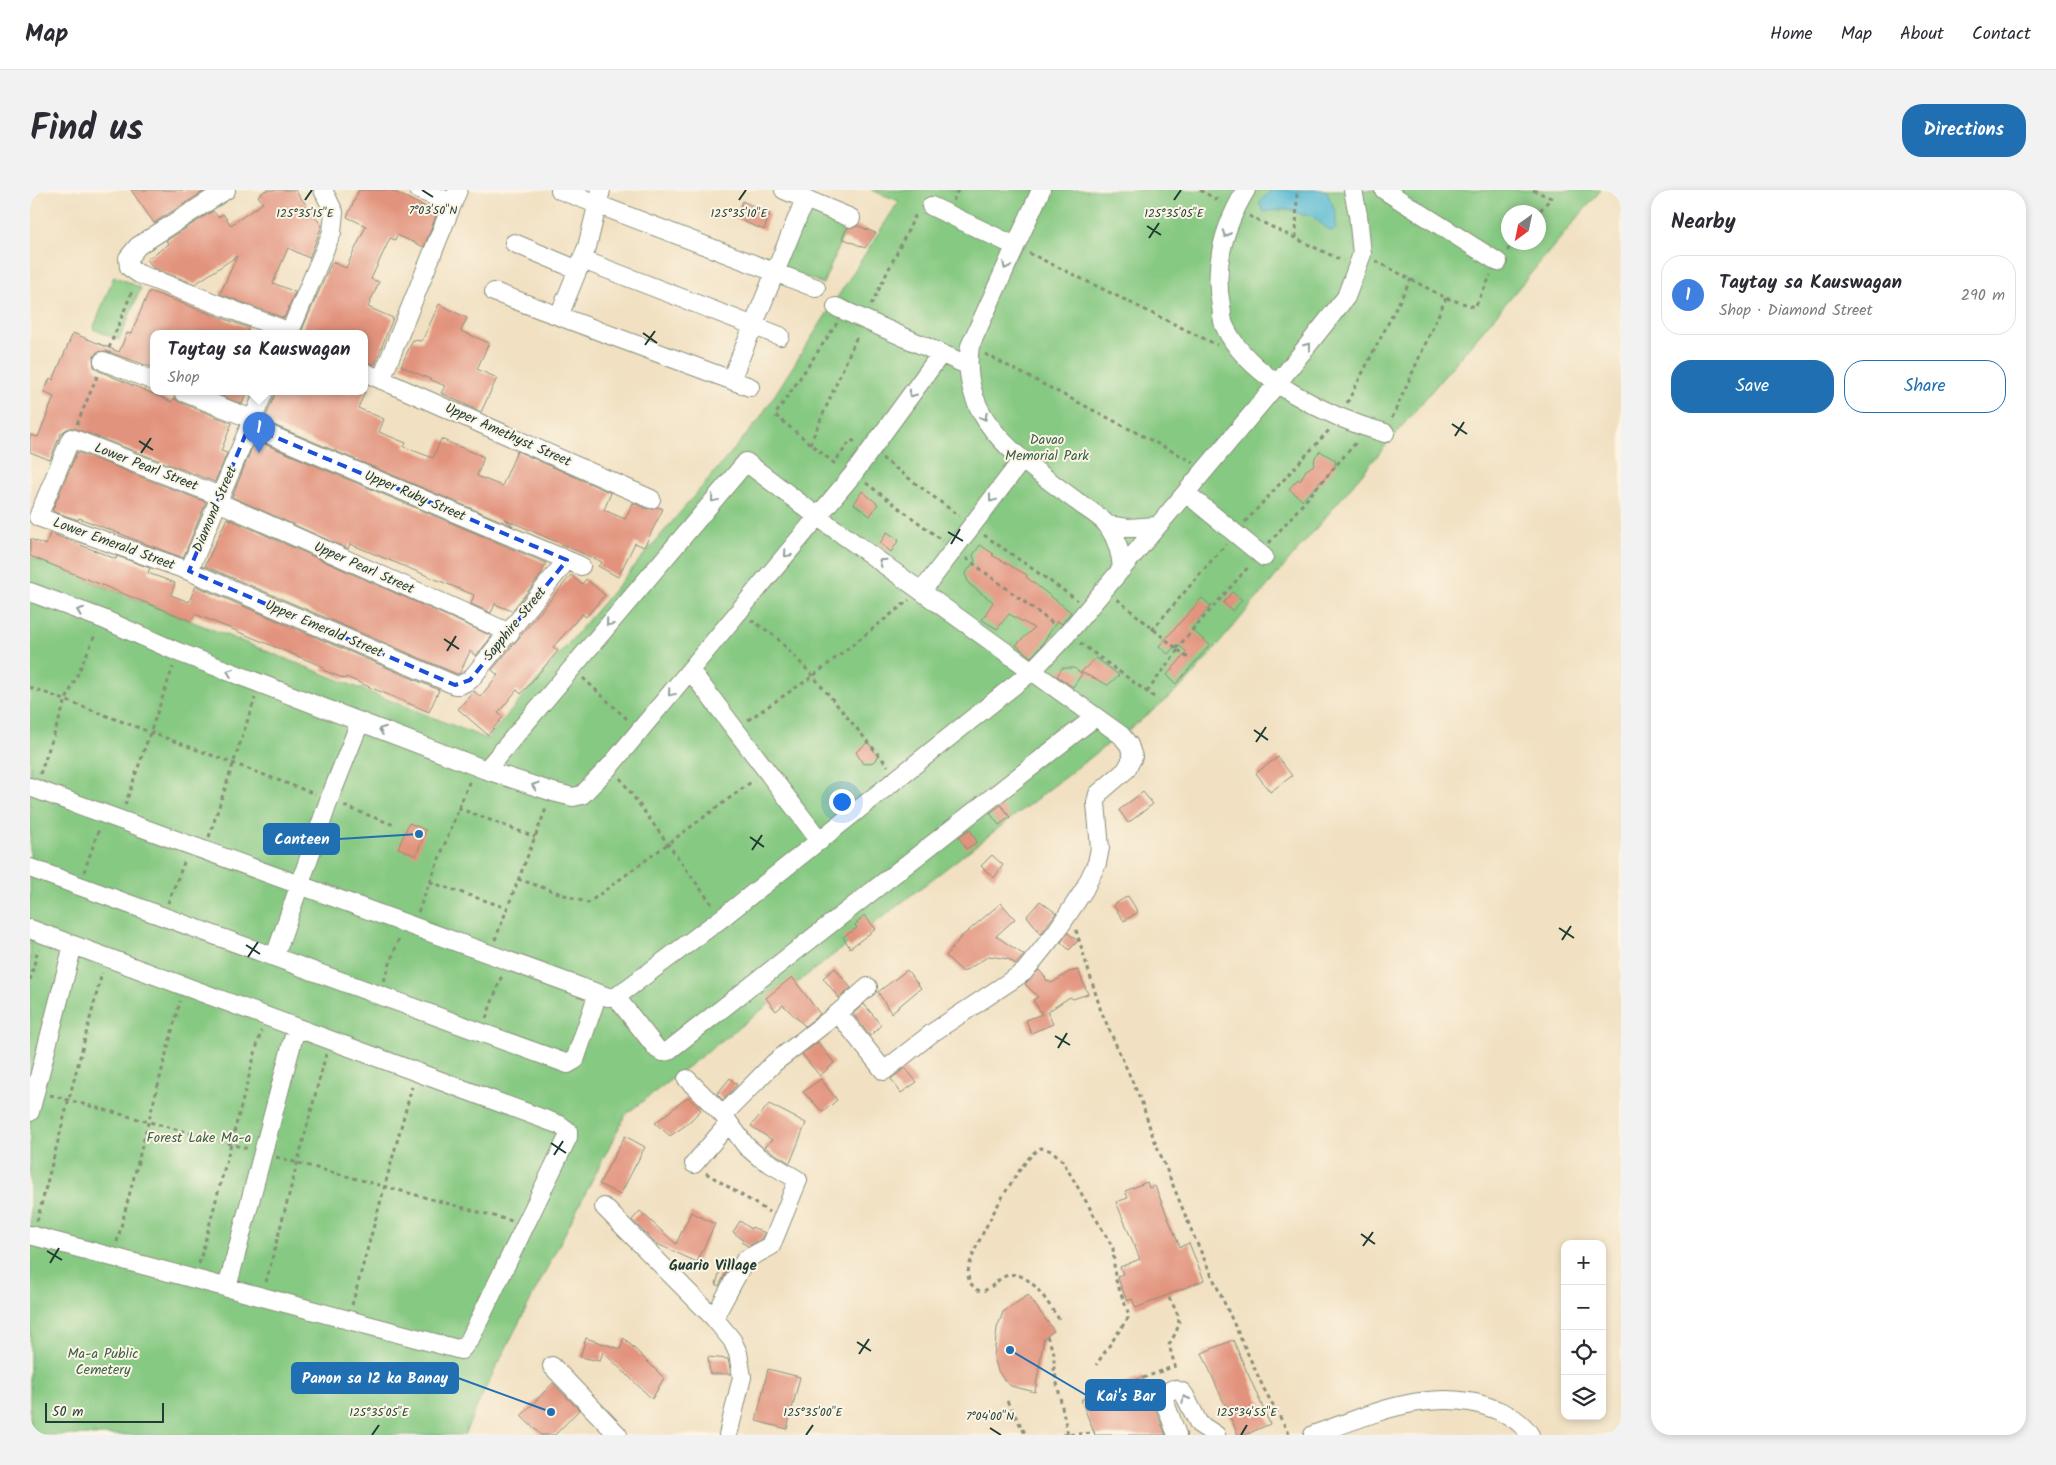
<!DOCTYPE html>
<meta charset="utf-8">
<style>
:root{--surface:#fff;--page:#f2f2f3;--text:#2b2b33;--muted:#7c7c81;--line:#e1e1e2;--accent:#1f6fb2}
body{margin:0;font-family:Kalam,sans-serif;background:var(--page);color:var(--text)}
.controls{position:absolute;right:15px;bottom:15px;display:grid;overflow:hidden;border-radius:10px;box-shadow:0 2px 8px #0003}
.controls button{width:45px;height:45px;display:grid;place-items:center;padding:0;border:0;border-bottom:1px solid var(--line);background:var(--surface);color:var(--text);font:25px sans-serif}
.compass{position:absolute;left:1471px;top:15px;width:45px;height:45px;border-radius:50%;background:var(--surface);box-shadow:0 2px 8px #0003;rotate:213deg}
.scale{position:absolute;left:15px;bottom:12px;width:119px;box-sizing:border-box;padding-left:5px;border:2px solid #1f3d34;border-top:0;font-size:14px;line-height:18px;white-space:nowrap;color:#1f3d34;-webkit-text-stroke:4px #fcf5e5;paint-order:stroke}
.you{position:absolute;left:811px;top:611px;width:18px;height:18px;margin:-12px;border:4px solid #fff;border-radius:50%;background:#1a73e8;box-shadow:0 0 0 8px #1a73e833}
.badge{display:grid;place-items:center;width:32px;height:32px;border-radius:50%;background:var(--accent);color:#fff;font-size:16px;font-weight:700}
.pin{position:absolute;translate:-50% -41px;filter:drop-shadow(0 1px 2px #0008)}
.pin::after{content:'';position:absolute;top:26px;width:18px;height:15px;background:inherit;clip-path:polygon(0 0,100% 0,50% 100%)}
.popup{position:absolute;left:120px;top:140px;width:218px;height:65px;box-sizing:border-box;display:grid;place-content:center;border-radius:10px;background:var(--surface);filter:drop-shadow(0 1px 4px #0005);font-size:16px;white-space:nowrap;color:var(--muted)}
.popup b{font-size:19px;color:var(--text)}
.popup::after{content:'';position:absolute;left:50%;top:100%;margin-left:-10px;border:10px solid transparent;border-top-color:var(--surface)}
.list{margin:0;padding:0;list-style:none}
h2{display:flex;justify-content:space-between;align-items:center;height:65px;margin:0;padding:0 20px;font-size:21px}
h2 small{font-size:16px;font-weight:400;color:var(--muted)}
.list li{display:grid;grid-template-columns:32px 1fr auto;gap:15px;align-items:center;box-sizing:border-box;height:80px;margin:0 10px 10px;padding:0 10px;border:1px solid var(--line);border-radius:20px}
.list b{display:block;font-size:19px;white-space:nowrap}
.list p{margin:0;font-size:16px;white-space:nowrap;color:var(--muted)}
.list em{font-size:16px;font-style:normal;color:var(--muted)}
.actions{display:flex;gap:10px;padding:15px 20px}
.actions a{flex:1;padding:11px 0;border:1px solid var(--accent);border-radius:20px;text-align:center;font-size:18px;color:var(--accent)}
.actions .main{background:var(--accent);color:#fff}
.icon{flex:none;width:28px;height:28px;fill:none;stroke:currentColor;stroke-width:2;stroke-linecap:round;stroke-linejoin:round}
.map{position:relative;flex:none;width:1591px;height:1245px;overflow:hidden;border-radius:20px}
header{display:flex;align-items:center;gap:30px;box-sizing:border-box;height:70px;padding:0 25px;background:var(--surface);border-bottom:1px solid var(--line)}
header strong{font-size:24px}
nav{display:flex;gap:28px;margin-inline-start:auto;font-size:18px}
.intro{display:flex;align-items:center;justify-content:space-between;box-sizing:border-box;height:120px;padding:0 30px}
h1{margin:0;font-size:35px}
.button{padding:12px 22px;border-radius:20px;background:var(--accent);color:#fff;font-size:18px;font-weight:700}
main{display:flex;gap:30px;padding:0 30px}
aside{flex:1;background:var(--surface);border-radius:20px;box-shadow:0 2px 8px #0003}
.map>svg:first-child{display:block}
.green{fill:#86c982;stroke:#52835b;fill-rule:evenodd}
.water{fill:#55b9d3;stroke:#3a7b84}
.building{fill:#e2937d}
.lines{fill:none;stroke-linecap:round;stroke-linejoin:round}
.minor-casing{stroke:#888e7a;stroke-width:20}
.path{stroke:#888e7a;stroke-width:3;stroke-dasharray:4 4;stroke-linecap:butt}
.minor{stroke:#fff;stroke-width:18}
.oneway{stroke:#8f9e9a}
.marked{fill:none;stroke:#1d4ed8;stroke-width:4;stroke-dasharray:10 6;stroke-linejoin:round}
.ticks{fill:none;stroke:#1f3d34;stroke-width:2}
.labels{text-anchor:middle;dominant-baseline:central;stroke-width:4;stroke-linejoin:round;paint-order:stroke}
.street-label{font-size:14px;fill:#1f3d34;stroke:#fcf5e5}
.park-label{font-size:14px;fill:#396048;stroke:#fcf5e5}
.neighbourhood-label{font-size:15px;font-weight:bold;fill:#1f3d34;stroke:#fcf5e5}
.ticks-label{font-size:12px;text-anchor:middle;fill:#1f3d34;stroke:#fcf5e5;stroke-width:4;stroke-linejoin:round;paint-order:stroke}
.leader{fill:none;stroke:#1f6fb2;stroke-width:2}
.callout-dot{fill:#1f6fb2;stroke:#fcf5e5;stroke-width:2}
.callout{fill:#1f6fb2;stroke:#1f6fb2;stroke-width:2}
.callout-label{font-size:15px;text-anchor:middle;font-weight:bold;fill:#fff}
</style>
<header>
<strong>Map</strong>
<nav><a>Home</a><a>Map</a><a>About</a><a>Contact</a></nav>
</header>
<div class="intro"><h1>Find us</h1><a class="button">Directions</a></div>
<main>
<div class="map">
<svg width="1591" height="1245" viewBox="0 0 1591 1245">
<rect width="100%" height="100%" fill="#fcf5e5"/>
<filter id="ink" filterUnits="userSpaceOnUse"><feTurbulence type="fractalNoise" baseFrequency=".02" numOctaves="2"/><feDisplacementMap in="SourceGraphic" scale="10" xChannelSelector="R" yChannelSelector="G"/><feConvolveMatrix kernelMatrix="1 2 1 2 8 2 1 2 1" color-interpolation-filters="sRGB"/></filter>
<filter id="wash" filterUnits="userSpaceOnUse"><feTurbulence type="fractalNoise" baseFrequency=".0096" numOctaves="4" result="noise"/><feDisplacementMap in="SourceGraphic" scale="20" xChannelSelector="R" yChannelSelector="G"/><feGaussianBlur stdDeviation="1.12" result="paint"/><feColorMatrix in="noise" values="0 0 0 0 0 0 0 0 0 0 0 0 0 0 0 0 0 1.4 0 .05"/><feComposite in="paint" operator="in"/></filter>
<g filter="url(#wash)">
<rect width="100%" height="100%" fill="#f1e0c1"/>
<path class="green" d="M841,0H1571L1155,494L1099,540L1082,551L596,924L455,1199L434,1245H0V367L457,549L728,231L869,11ZM1478,22H1508V52H1478Z
M776,19L817,36L793,94L752,77Z
M84,86L111,98L89,150L63,139Z"/>
<path class="water" d="M1241,0H1296L1306,23V39L1300,41L1281,25H1273L1258,19L1234,22L1229,13Z"/>
<g id="blocks">
<path class="building" d="M101,0H176L124,33Z
M236,0H265L292,36L279,68L258,58L243,93L265,102L254,128L190,104L207,66L165,94L123,78L117,69L139,54L136,51L183,21L188,27L193,24L201,35L233,13L228,6Z
M329,0H361L407,23L394,57L367,45L365,50L360,48L341,89L349,92L338,117L363,128L345,174H343L334,172V144H270L302,72L316,78L336,36L317,27Z
M712,11L740,23L734,40L705,28Z
M828,36L846,43L835,58L812,48L817,38Z
M119,101L219,138L216,144H124V178L76,161L67,162L63,168L64,177L69,181L142,212L144,208L149,212L202,233L191,261L197,263L185,292L44,238H39L31,243L20,270L0,262V245L8,247L24,207L14,202L20,188L23,190L43,143L89,162L97,143L101,144Z
M409,114L437,128L431,141L459,153L447,179L467,188L451,222L411,203L415,196L371,176L383,150L392,151Z
M182,202H217L212,214Z
M246,202H335L328,218L354,229L349,242L376,253L374,257L403,268L411,249L454,267L447,286L472,296L487,261L581,303L574,320L595,329L603,313L617,319L628,317L633,319L614,357L605,353L588,387L568,376L572,372L475,329L483,336L234,231Z
M225,250L516,373L511,385L482,421L465,414L461,423L441,414L444,405L320,354L318,359L202,307Z
M1290,261L1305,270V278L1272,310L1259,299L1268,289L1270,291L1276,280L1284,275L1285,267Z
M47,262L176,312L153,368L49,328L48,330L22,321Z
M832,301L848,314L840,326L824,314Z
M197,328L462,446L446,466L440,461L430,483L427,484L175,376Z
M857,342L869,350L861,362L850,353Z
M20,343L86,369L87,366L120,378L118,383L145,393L141,405L159,412L166,396L409,500L399,522L316,487L315,489L293,480L294,477L165,424L161,431L0,366V349L16,355Z
M950,355L964,364L962,365L997,385L996,387L1041,422L1032,434L1027,431L1011,456L1001,467L986,455L1004,438L979,424L967,439L952,430L963,412L939,394L935,384L945,371L943,365Z
M541,385L552,394L556,389L575,405L556,427L552,424L523,457L528,461L491,504L487,500L468,523L473,527L458,545L428,519L444,501L450,507L468,485L462,480Z
M1202,402L1212,410L1203,421L1193,413Z
M1172,408L1181,416L1161,439L1180,455L1146,494L1137,485L1157,462L1147,454L1138,464L1129,456Z
M1066,468L1089,485L1078,495L1051,482Z
M1032,478H1044L1052,484L1043,497L1027,486Z
M838,552L848,567L843,572L833,574L826,562Z
M1248,567L1262,586L1240,602L1226,583Z
M1113,602L1123,614L1098,633L1089,620Z
M971,615L980,627L969,635L960,623Z
M379,633L396,640L386,666L368,658Z
M940,639L947,652L936,659L929,647Z
M962,665L973,675L964,688L951,676Z
M1098,706L1108,722L1094,731L1083,715Z
M1010,711L1026,723L1011,744L997,726Z
M971,713L985,729L966,746L994,765L986,774L978,769L959,766L933,782L916,766L931,747Z
M834,725L846,739L820,758L813,747L827,738L825,735Z
M1038,743L1048,751L1039,760L1031,752Z
M805,778L821,798L809,808L793,788Z
M877,780L891,798L861,823L848,802Z
M1009,780L1016,788L1015,789L1022,793L1039,782L1048,780L1058,804L1043,809L1040,807L1017,822L1023,834L1001,843L996,830L1012,824L1003,810L1008,807L995,794Z
M762,787L790,824L775,836L753,815L746,821L736,808Z
M834,814L851,835L840,846L823,824Z
M788,852L804,873L790,886L772,864Z
M875,878L887,892L871,903L861,889Z
M700,888L707,895L693,910L687,904Z
M791,889L807,910L793,922L773,902Z
M658,907L671,920L656,935L640,946L625,933Z
M739,914L776,933L760,973L734,957L742,950L721,936Z
M595,946L615,957L590,1005L569,994Z
M1117,992L1119,998L1125,996L1150,1057L1159,1053L1174,1090L1106,1118L1102,1109L1097,1111L1087,1086L1093,1084L1090,1077L1110,1069L1086,1012L1098,1008L1095,1001Z
M610,1021L646,1054L661,1022L685,1034L667,1072L625,1053L602,1030Z
M710,1031L721,1039L722,1037L735,1043L732,1049L718,1056L711,1052L713,1050L703,1042Z
M692,1074L699,1077L689,1096L686,1094Z
M998,1105L1024,1141L1014,1148L1005,1202L981,1196L974,1190L968,1181L964,1167L967,1138L973,1122Z
M556,1148L590,1159L594,1148L634,1188L622,1209L573,1162L570,1171L550,1167Z
M1203,1150L1240,1234L1215,1245H1208L1172,1163Z
M678,1167L698,1169L701,1184H680Z
M738,1179L770,1187L757,1239L726,1231Z
M1112,1187L1136,1245H1065L1051,1210Z
M523,1193L549,1220L525,1245H511L491,1226Z"/>
</g>
</g>
<g filter="url(#ink)">
<use href="#blocks" fill-opacity="0" stroke="#888e7a" stroke-width="1"/>
<g class="lines">
<defs>
<path id="minor" d="M196,0L108,56L98,68L99,77L109,84L260,142
M389,0L423,13
M530,0L786,98
M754,0L821,28
M1011,0L940,156C928,231 993,271 1045,310C1055,318 1071,326 1078,336C1087,349 1091,364 1092,379
M1216,0C1194,36 1183,74 1191,116C1192,122 1192,130 1194,135C1218,189 1301,228 1355,243
M1354,0L1468,72
M901,16L985,56
M484,53L548,80
M553,70L750,146
M464,102L720,197
M806,117L937,175
M529,126L557,57L571,0
M259,144L302,42L304,22L293,0
M73,171L124,191
M334,182L621,309
M351,190L428,0
M701,190L775,9
M153,202L222,229
M219,236L551,376
M1156,303L1234,367
M190,306L41,248L8,327L159,381L425,495H430L440,490L537,370
M188,312L480,443
M1077,335L1098,338L1127,336
M159,381L234,202
M892,401L992,270
M0,402L73,429L148,462L456,580L523,602L543,607L552,605L581,575L824,283L910,165
M660,480L790,651
M456,580L716,272L788,327L1091,545L1099,555L1103,567L1096,580L1068,604L1066,613L1070,658L1067,673L1054,700L1026,742L994,782L902,843L854,881L808,823L744,873L693,925
M0,597L578,807H586L692,728L1001,482L1037,444L1247,194L1316,107L1332,64L1328,25L1323,0
M0,678L538,874L545,870L568,803
M0,739L530,935L538,941V947L440,1149L431,1160L0,1045
M245,766L299,610L330,532
M586,807L627,859L632,862L638,861L1065,527
M808,823L838,797
M657,889L693,925L716,956L729,967L768,990L741,1056L715,1070L684,1128
M0,922L43,755
M664,974L699,933
M574,1017L684,1128L702,1150L708,1163L712,1187L698,1245
M197,1098L266,838
M522,1176L588,1245
M1147,1245L1134,1210L1135,1204L1143,1199L1152,1202L1155,1206L1169,1234L1186,1245
M1283,1245C1342,1224 1405,1194 1467,1220C1480,1225 1493,1234 1500,1245"/>
</defs>
<use href="#minor" class="minor-casing"/>
<path class="path" d="M1170,0L1191,12
M1503,0L1521,8L1508,23
M923,11L928,0
M1219,26L1313,71
M1266,48L1267,0
M1477,61L1484,52
M999,63L1187,155
M1346,71L1416,108L1445,117L1461,85
M841,115L887,22
M807,133L745,225L804,273L821,250L828,253
M79,158L103,99
M955,164L1163,272
M1317,213L1381,89
M1362,228L1416,108
M47,234L68,184
M780,254L828,144
M852,268L929,326
M836,293L913,351
M1215,332L1300,239
M954,345L1047,410
M1239,353L1328,250
M936,368L1025,435
M1087,409L1158,468
M721,430L745,446L783,486L858,576
M1122,440L1196,354
M1050,453L1124,507
M1146,459L1220,375
M553,488L598,530
M0,497L285,604
M1117,502L1148,460
M718,530L783,486L879,410
M10,584L36,510L66,443
M590,588L683,716
M95,615L143,477
M314,616L364,635
M428,618L505,647
M179,647L225,508
M54,682L69,639
M488,689L558,713L724,590
M400,692L477,718
M138,713L155,670
M388,722L440,590
M1046,740L1071,821L1112,913L1122,944L1165,1049L1234,1199L1260,1245
M465,750L517,616
M0,790L8,759
M354,791L369,748
M456,828L472,785
M20,905L219,959
M246,967L482,1031
M676,983L739,1022
M7,1031L72,783
M87,1052L150,811
M169,1074L231,841
M236,1092L296,864
M322,1115L382,897
M1029,1129C1017,1113 996,1071 970,1089C963,1094 959,1101 950,1101C942,1097 938,1092 938,1083C938,1063 994,962 1011,958L1022,961L1032,970L1083,1058L1085,1088L1098,1122V1128L1066,1175
M1017,1146L1024,1163V1179L1038,1245
M1113,1188L1145,1176L1139,1155C1152,1132 1152,1130 1139,1108
M977,1211L996,1245
M1032,1245L1065,1243"/>
<use href="#minor" class="minor"/>
</g>
<defs><path id="oneway-chevron" d="M-2-3.5L2.5 0L-2 3.5" fill="none" stroke-width="1.6" stroke-linecap="round" stroke-linejoin="round" transform="scale(1.25)"/></defs>
<g class="oneway">
<use href="#oneway-chevron" transform="translate(1196 44) rotate(110)"/>
<use href="#oneway-chevron" transform="translate(976 76) rotate(116)"/>
<use href="#oneway-chevron" transform="translate(1278 156) rotate(-51)"/>
<use href="#oneway-chevron" transform="translate(882 204) rotate(126)"/>
<use href="#oneway-chevron" transform="translate(954 227) rotate(61)"/>
<use href="#oneway-chevron" transform="translate(684 309) rotate(130)"/>
<use href="#oneway-chevron" transform="translate(962 309) rotate(127)"/>
<use href="#oneway-chevron" transform="translate(757 364) rotate(131)"/>
<use href="#oneway-chevron" transform="translate(852 372) rotate(-145)"/>
<use href="#oneway-chevron" transform="translate(50 421) rotate(-159)"/>
<use href="#oneway-chevron" transform="translate(579 433) rotate(130)"/>
<use href="#oneway-chevron" transform="translate(200 482) rotate(-159)"/>
<use href="#oneway-chevron" transform="translate(641 503) rotate(130)"/>
<use href="#oneway-chevron" transform="translate(352 540) rotate(-159)"/>
<use href="#oneway-chevron" transform="translate(505 596) rotate(-162)"/>
<use href="#oneway-chevron" transform="translate(1155 1209) rotate(-120)"/>
</g>
</g>
<path class="marked" d="M219,236L537,370L440,490L425,495L159,381Z"/>
<path class="ticks" d="M392,0L403,7M275,10L282,0M709,10L716,0M1144,10L1151,0M1117,36L1131,45M1119,48L1129,33M613,143L627,153M615,155L625,141M1422,234L1437,244M1425,246L1434,232M109,251L123,260M111,263L121,248M918,342L933,351M921,354L930,339M414,449L429,459M417,461L426,446M1224,540L1238,550M1226,552L1236,537M720,647L734,657M722,660L732,645M1529,738L1544,748M1532,750L1541,736M216,755L230,764M218,767L228,752M1025,846L1040,855M1028,858L1037,843M521,953L536,963M524,965L533,951M1331,1044L1345,1054M1333,1056L1343,1042M17,1061L32,1070M20,1073L29,1058M827,1152L841,1161M829,1164L839,1149M960,1238L971,1245M342,1245L349,1235M776,1245L783,1235M1211,1245L1217,1235"/>
<g class="labels">
<g class="street-label">
<text transform="translate(478 245) rotate(24)">Upper Amethyst Street</text>
<text transform="translate(116 277) rotate(21)">Lower Pearl Street</text>
<text transform="translate(385 306) rotate(23)">Upper Ruby Street</text>
<text transform="translate(185 319) rotate(-67)">Diamond Street</text>
<text transform="translate(84 354) rotate(20)">Lower Emerald Street</text>
<text transform="translate(334 378) rotate(24)">Upper Pearl Street</text>
<text transform="translate(485 434) rotate(-51)">Sapphire Street</text>
<text transform="translate(294 439) rotate(23)">Upper Emerald Street</text>
</g>
<g class="park-label">
<text x="1017" y="250">Davao<tspan x="1017" dy="16">Memorial Park</tspan></text>
<text x="169" y="948">Forest Lake Ma-a</text>
<text x="73" y="1164">Ma-a Public<tspan x="73" dy="16">Cemetery</tspan></text>
</g>
<g class="neighbourhood-label">
<text x="683" y="1076">Guario Village</text>
</g>
</g>
<g class="ticks-label">
<text x="403" y="24">7°03'50"N</text>
<text x="275" y="27">125°35'15"E</text>
<text x="709" y="27">125°35'10"E</text>
<text x="1144" y="27">125°35'05"E</text>
<text x="349" y="1226">125°35'05"E</text>
<text x="783" y="1226">125°35'00"E</text>
<text x="1217" y="1226">125°34'55"E</text>
<text x="960" y="1230">7°04'00"N</text>
</g>
<path class="leader" d="M389 644L309 649M521 1222L428 1188M980 1160L1056 1205"/>
<g class="callout-dot">
<circle cx="389" cy="644" r="5"/>
<circle cx="521" cy="1222" r="5"/>
<circle cx="980" cy="1160" r="5"/>
</g>
<g class="callout">
<rect x="234" y="634" width="75" height="30" rx="5"/>
<rect x="262" y="1173" width="166" height="30" rx="5"/>
<rect x="1056" y="1190" width="79" height="30" rx="5"/>
</g>
<g class="callout-label">
<text x="272" y="654">Canteen</text>
<text x="345" y="1193">Panon sa 12 ka Banay</text>
<text x="1096" y="1211">Kai's Bar</text>
</g>
</svg>
<div class="controls">
<button>+</button>
<button>−</button>
<button><svg class="icon" aria-label="locate" viewBox="0 0 24 24"><circle cx="12" cy="12" r="6"/><path d="M12 2v4M12 18v4M2 12h4M18 12h4"/></svg></button>
<button><svg class="icon" aria-label="layers" viewBox="0 0 24 24"><path d="M12 4l9 5-9 5-9-5zM3 14l9 5 9-5"/></svg></button>
</div>
<svg class="compass" viewBox="-18 -18 36 36"><path d="M0-13l5 13h-10z" fill="#e53935"/><path d="M0 13l5-13h-10z" fill="#7c7c81"/></svg>
<div class="scale">50 m</div>
<div class="you"></div>
<div class="pin badge" style="left:229px;top:263px;background:#3f7fe0">1</div>
<div class="popup"><b>Taytay sa Kauswagan</b>Shop</div>
</div>
<aside>
<h2>Nearby<small></small></h2>
<ul class="list">
<li><span class="badge" style="background:#3f7fe0">1</span><div><b>Taytay sa Kauswagan</b><p>Shop · Diamond Street</p></div><em>290 m</em></li>
</ul>
<div class="actions"><a class="main">Save</a><a>Share</a></div>
</aside>
</main>
